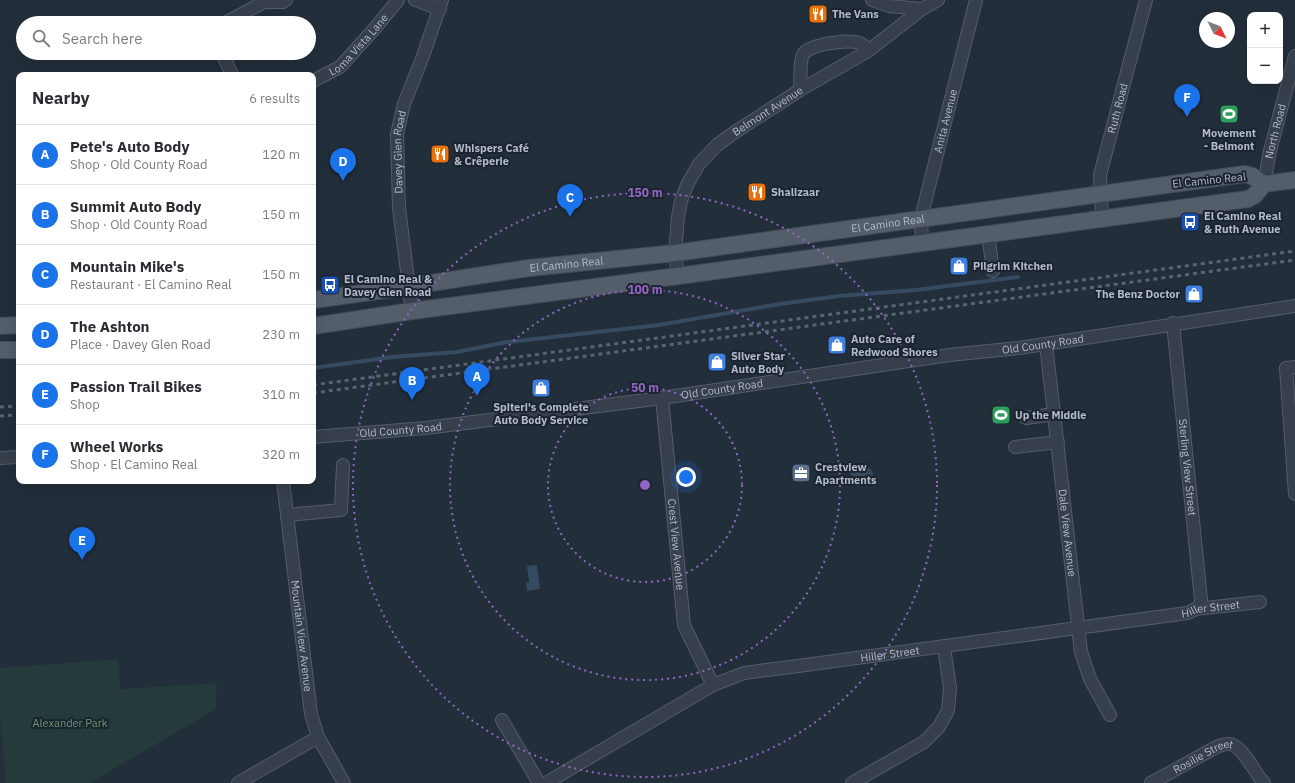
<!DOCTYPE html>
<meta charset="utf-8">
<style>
:root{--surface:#fff;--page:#f2f2f3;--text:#2b2b33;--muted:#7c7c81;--line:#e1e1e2;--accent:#1a73e8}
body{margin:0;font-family:"IBM Plex Sans",sans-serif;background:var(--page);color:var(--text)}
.controls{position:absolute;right:12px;top:12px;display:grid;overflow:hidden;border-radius:8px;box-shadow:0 4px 16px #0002}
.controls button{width:36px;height:36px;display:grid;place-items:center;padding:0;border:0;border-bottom:1px solid var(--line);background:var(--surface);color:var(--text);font:20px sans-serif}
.compass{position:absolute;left:1199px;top:12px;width:36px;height:36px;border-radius:50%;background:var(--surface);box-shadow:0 4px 16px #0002;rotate:132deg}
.you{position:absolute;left:686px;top:477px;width:14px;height:14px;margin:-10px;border:3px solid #fff;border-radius:50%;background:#1a73e8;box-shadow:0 0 0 6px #1a73e833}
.badge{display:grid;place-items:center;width:26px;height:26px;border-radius:50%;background:var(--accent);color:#fff;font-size:13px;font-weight:700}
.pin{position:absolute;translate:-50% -33px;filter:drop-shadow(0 1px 2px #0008)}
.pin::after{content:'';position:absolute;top:21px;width:14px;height:12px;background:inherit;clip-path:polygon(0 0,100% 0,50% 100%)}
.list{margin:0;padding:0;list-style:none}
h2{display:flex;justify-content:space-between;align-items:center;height:52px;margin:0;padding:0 16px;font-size:17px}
h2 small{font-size:13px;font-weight:400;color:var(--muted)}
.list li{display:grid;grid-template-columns:26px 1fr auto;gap:12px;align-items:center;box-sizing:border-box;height:60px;padding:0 16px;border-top:1px solid var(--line)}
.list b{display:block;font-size:15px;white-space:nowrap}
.list p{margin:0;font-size:13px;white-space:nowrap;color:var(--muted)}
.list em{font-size:13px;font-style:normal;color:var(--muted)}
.icon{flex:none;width:22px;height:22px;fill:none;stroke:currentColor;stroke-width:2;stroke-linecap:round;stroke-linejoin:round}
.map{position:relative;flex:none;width:1295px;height:783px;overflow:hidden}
.search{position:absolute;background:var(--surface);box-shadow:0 4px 16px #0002;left:16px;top:16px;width:300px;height:44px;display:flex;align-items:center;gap:10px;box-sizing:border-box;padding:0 14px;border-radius:22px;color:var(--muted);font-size:15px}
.panel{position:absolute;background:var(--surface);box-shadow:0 4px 16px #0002;left:16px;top:72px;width:300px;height:412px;border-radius:8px}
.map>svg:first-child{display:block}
.green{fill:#243a3b}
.water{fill:#364a61}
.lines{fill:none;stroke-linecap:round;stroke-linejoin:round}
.stream{stroke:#364a61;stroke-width:4}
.minor-casing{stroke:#545d68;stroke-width:14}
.major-casing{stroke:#424b57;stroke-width:18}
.minor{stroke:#363f4b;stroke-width:12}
.major{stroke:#545e6b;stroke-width:16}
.rail{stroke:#586472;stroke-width:3;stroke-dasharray:4 4;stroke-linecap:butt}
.ring{fill:none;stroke:#9165c2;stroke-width:2;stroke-dasharray:2 4}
.labels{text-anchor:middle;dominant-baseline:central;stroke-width:4;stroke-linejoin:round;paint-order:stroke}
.poi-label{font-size:11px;font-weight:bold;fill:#b1bac7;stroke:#1b242f;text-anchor:start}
.street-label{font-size:11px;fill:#b1bac7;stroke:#1b242f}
.park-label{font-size:11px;fill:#689771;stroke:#1b242f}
.centre{fill:#9165c2;stroke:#1b242f;stroke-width:2}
.ring-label{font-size:12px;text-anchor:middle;font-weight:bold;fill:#9165c2;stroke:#1b242f;stroke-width:4;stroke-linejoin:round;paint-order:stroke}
</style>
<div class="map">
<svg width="1295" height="783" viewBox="0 0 1295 783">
<rect width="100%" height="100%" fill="#222e3a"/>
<path class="green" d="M118,659L120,689L217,683L216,709L90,783H6L0,716V668Z"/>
<path class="water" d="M852,465C860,469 869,463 873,473L872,477L866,480L861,478H855L849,473L848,470Z
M537,565L540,589L527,591L526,583L529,582L527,566Z"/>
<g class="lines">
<path class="stream" d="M313,368L392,357L457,352L507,342L659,325L780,304L839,296L916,290L1018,277"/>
<defs>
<g id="minor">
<path d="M415,0L440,9"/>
<path d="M872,0L889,6L922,9"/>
<path d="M225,23L264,2H283L286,0"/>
<path d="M222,53L232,75"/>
<path id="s1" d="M313,81L340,67L376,27L398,0"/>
<path d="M800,90C801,82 799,59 804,53C812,44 848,39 859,43C862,44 866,48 868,51"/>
<path id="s2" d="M1264,184L1270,151L1295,56"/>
<path id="s3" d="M1102,218L1100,175L1146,0"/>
<path d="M988,234L993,271"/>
<path id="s4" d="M922,243L921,218L976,0"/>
<path id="s5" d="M678,276L675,253L678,217L681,201L687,185L699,164L717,145L735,132L800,90L868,51L922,9L938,0"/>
<path id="s6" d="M412,311L399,208L397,134L404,104L423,56L442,0"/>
<path id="s7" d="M1173,323L1201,600L1200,605L1196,609"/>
<path id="s8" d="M1046,344L1081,652L1090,679L1110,715"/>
<path d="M1295,367L1286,368L1295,494"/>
<path id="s9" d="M662,398L684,625L713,685"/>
<path d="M1026,418L1054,414"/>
<path id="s10" d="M313,437L426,428L662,398L949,355L1019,348L1295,306"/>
<path d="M1015,447L1058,442"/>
<path d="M0,458L19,457"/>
<path id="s11" d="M283,481L311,714L318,737L344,783"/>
<path d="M287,515L341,510L343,465"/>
<path d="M502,720L539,783"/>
<path d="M238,783L318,737"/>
<path id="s12" d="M546,783L713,685L744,673C892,654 1040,634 1187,613L1196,609L1260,602"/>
<path d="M852,783L924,742L939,727L948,710L950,688L944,647"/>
<path id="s13" d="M1151,783L1211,750C1216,747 1222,744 1229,744C1242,744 1255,774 1264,783"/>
</g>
<g id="major">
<path d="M1264,184L1295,180"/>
<path id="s14" d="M313,300L392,289L529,268L675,253L1245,174L1252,176L1264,184"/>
<path d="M0,326L19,325"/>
<path d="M313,326L412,311L678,276L1248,199L1255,195L1264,184"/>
<path d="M0,350H19"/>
</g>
</defs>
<use href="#minor" class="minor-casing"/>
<use href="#major" class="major-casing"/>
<use href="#minor" class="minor"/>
<use href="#major" class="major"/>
<path class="rail" d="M313,385L1295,251
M313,393L1295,260
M0,407L19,406
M0,416L19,415"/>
</g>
<g class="ring">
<circle cx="645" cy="485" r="97"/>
<circle cx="645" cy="485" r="195"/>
<circle cx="645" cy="485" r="292"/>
</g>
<defs>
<symbol id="restaurant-square" viewBox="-11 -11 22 22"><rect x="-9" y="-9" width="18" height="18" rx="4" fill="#e8710a" stroke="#1b242f"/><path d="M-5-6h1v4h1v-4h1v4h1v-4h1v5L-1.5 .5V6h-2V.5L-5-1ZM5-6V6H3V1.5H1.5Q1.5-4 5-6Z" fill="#fff"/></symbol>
<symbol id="stadium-square" viewBox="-11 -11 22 22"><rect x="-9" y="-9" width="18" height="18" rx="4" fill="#2e9e5b" stroke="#1b242f"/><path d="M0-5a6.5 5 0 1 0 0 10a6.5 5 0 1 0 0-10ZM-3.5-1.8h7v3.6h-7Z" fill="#fff"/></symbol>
<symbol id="bus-square" viewBox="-11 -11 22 22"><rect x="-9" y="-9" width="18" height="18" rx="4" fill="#1a4fb4" stroke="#1b242f"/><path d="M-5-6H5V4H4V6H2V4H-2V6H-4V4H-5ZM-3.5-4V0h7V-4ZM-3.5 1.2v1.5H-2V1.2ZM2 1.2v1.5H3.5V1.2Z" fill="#fff"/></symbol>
<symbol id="shop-square" viewBox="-11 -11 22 22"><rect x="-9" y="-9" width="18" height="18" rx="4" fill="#3f7fe0" stroke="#1b242f"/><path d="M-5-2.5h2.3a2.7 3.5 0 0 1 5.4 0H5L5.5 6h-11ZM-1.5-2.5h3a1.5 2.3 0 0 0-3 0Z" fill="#fff"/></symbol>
<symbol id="office-square" viewBox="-11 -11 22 22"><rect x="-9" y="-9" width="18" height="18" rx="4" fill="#5c6f8a" stroke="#1b242f"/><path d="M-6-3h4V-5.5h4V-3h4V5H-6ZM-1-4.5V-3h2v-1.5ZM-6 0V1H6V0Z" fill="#fff"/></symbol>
</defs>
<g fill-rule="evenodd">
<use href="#restaurant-square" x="807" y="3" width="22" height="22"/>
<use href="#stadium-square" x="1218" y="103" width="22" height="22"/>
<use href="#restaurant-square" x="429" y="143" width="22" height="22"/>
<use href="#restaurant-square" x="746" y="181" width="22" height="22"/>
<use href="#bus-square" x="1179" y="211" width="22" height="22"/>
<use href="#shop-square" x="948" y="255" width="22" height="22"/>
<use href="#bus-square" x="319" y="274" width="22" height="22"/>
<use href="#shop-square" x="1183" y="283" width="22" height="22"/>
<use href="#shop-square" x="826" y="334" width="22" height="22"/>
<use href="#shop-square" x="706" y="351" width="22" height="22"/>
<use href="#shop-square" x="530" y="377" width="22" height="22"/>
<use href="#stadium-square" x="990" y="404" width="22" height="22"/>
<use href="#office-square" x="790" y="462" width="22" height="22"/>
</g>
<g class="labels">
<g class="poi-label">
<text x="832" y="14">The Vans</text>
<text x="1229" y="133" text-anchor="middle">Movement<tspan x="1229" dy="13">- Belmont</tspan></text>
<text x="454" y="148">Whispers Café<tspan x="454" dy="13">&amp; Crêperie</tspan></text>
<text x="771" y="192">Shalizaar</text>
<text x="1204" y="216">El Camino Real<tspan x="1204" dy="13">&amp; Ruth Avenue</tspan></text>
<text x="973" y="266">Pilgrim Kitchen</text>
<text x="344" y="279">El Camino Real &amp;<tspan x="344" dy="13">Davey Glen Road</tspan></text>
<text x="1180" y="294" text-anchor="end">The Benz Doctor</text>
<text x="851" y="339">Auto Care of<tspan x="851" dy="13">Redwood Shores</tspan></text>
<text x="731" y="356">Silver Star<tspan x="731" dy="13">Auto Body</tspan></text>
<text x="541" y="407" text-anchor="middle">Spiteri's Complete<tspan x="541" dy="13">Auto Body Service</tspan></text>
<text x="1015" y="415">Up the Middle</text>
<text x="815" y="467">Crestview<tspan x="815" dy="13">Apartments</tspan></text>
</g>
<g class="street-label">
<text stroke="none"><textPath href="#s1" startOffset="59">Loma Vista Lane</textPath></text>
<text stroke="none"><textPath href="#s3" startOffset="112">Ruth Road</textPath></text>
<text stroke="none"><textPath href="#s5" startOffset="204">Belmont Avenue</textPath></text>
<text stroke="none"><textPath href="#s4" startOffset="125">Anita Avenue</textPath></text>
<text stroke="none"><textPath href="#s2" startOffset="54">North Road</textPath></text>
<text stroke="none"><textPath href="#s6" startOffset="160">Davey Glen Road</textPath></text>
<text transform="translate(1209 180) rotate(-6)">El Camino Real</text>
<text stroke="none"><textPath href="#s14" startOffset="580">El Camino Real</textPath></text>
<text stroke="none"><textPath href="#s14" startOffset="256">El Camino Real</textPath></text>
<text stroke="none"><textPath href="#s10" startOffset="736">Old County Road</textPath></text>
<text stroke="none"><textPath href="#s10" startOffset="412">Old County Road</textPath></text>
<text stroke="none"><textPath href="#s10" startOffset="88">Old County Road</textPath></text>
<text stroke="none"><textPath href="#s7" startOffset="145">Sterling View Street</textPath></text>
<text stroke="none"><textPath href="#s8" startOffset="190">Dale View Avenue</textPath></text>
<text stroke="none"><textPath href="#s9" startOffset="147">Crest View Avenue</textPath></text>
<text stroke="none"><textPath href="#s12" startOffset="698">Hiller Street</textPath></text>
<text stroke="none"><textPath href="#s11" startOffset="156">Mountain View Avenue</textPath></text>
<text stroke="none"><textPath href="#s12" startOffset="374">Hiller Street</textPath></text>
<text stroke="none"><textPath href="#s13" startOffset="59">Rosilie Street</textPath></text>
</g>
<g class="park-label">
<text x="70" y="723">Alexander Park</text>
</g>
</g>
<circle cx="645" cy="485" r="6" class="centre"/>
<g class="ring-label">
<text x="645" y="197">150 m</text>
<text x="645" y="294">100 m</text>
<text x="645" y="392">50 m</text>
</g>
</svg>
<div class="controls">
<button>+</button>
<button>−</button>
</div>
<svg class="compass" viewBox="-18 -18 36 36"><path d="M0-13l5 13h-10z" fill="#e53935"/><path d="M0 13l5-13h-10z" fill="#7c7c81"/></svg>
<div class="you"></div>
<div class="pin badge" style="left:477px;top:396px">A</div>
<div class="pin badge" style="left:412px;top:400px">B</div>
<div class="pin badge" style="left:570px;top:217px">C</div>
<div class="pin badge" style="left:343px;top:181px">D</div>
<div class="pin badge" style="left:82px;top:560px">E</div>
<div class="pin badge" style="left:1187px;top:117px">F</div>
<div class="search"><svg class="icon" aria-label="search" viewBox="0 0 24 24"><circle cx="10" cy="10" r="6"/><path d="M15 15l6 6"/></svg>Search here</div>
<section class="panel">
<h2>Nearby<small>6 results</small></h2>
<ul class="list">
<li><span class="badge">A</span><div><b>Pete's Auto Body</b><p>Shop · Old County Road</p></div><em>120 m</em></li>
<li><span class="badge">B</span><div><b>Summit Auto Body</b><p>Shop · Old County Road</p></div><em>150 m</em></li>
<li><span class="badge">C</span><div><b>Mountain Mike's</b><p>Restaurant · El Camino Real</p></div><em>150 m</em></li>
<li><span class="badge">D</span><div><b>The Ashton</b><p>Place · Davey Glen Road</p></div><em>230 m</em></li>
<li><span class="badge">E</span><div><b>Passion Trail Bikes</b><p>Shop</p></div><em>310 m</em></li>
<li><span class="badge">F</span><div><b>Wheel Works</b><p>Shop · El Camino Real</p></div><em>320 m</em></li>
</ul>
</section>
</div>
